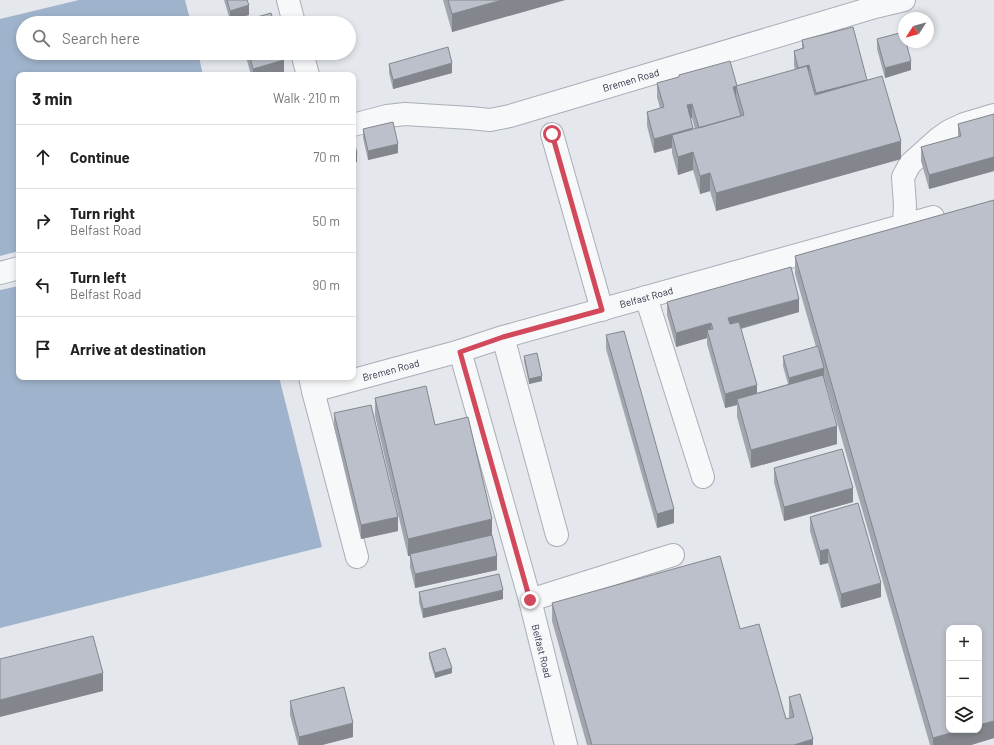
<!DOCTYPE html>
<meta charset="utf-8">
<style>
:root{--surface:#fff;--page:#f6f6f6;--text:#222;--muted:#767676;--line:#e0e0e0}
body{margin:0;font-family:Barlow,sans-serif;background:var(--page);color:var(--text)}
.controls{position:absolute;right:12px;bottom:12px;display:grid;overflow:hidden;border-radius:8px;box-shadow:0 2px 6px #0003}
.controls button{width:36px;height:36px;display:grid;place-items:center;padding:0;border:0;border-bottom:1px solid var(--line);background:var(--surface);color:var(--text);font:20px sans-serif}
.compass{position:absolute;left:898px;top:12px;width:36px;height:36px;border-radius:50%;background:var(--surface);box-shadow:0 2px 6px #0003;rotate:234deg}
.stop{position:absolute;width:12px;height:12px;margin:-9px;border:3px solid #d1495b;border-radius:50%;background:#fff}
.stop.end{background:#d1495b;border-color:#fff;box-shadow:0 1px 4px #0008}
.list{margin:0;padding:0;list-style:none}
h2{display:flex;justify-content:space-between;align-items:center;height:52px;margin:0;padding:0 16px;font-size:17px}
h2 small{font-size:13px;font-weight:400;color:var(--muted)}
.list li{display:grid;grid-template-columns:26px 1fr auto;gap:12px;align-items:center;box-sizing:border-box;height:64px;padding:0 16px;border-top:1px solid var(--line)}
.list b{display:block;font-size:15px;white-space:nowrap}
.list p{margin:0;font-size:13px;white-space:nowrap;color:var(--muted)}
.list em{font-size:13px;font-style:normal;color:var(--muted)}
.icon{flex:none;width:22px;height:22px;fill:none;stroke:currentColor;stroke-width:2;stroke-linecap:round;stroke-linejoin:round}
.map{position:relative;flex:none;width:994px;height:745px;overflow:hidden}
.search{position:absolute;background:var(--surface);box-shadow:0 2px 6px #0003;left:16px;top:16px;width:340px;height:44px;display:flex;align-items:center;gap:10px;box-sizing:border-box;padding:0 14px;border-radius:22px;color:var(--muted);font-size:15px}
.panel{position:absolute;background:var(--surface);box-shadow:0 2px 6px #0003;left:16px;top:72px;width:340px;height:308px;border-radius:8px}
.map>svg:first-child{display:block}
.water{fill:#9fb4cc}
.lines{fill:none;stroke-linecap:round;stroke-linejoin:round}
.minor-casing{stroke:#a9aeb7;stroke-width:24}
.minor{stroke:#f7f8fa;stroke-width:22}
.wall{fill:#a1a5ae;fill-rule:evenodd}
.shaded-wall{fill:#83868d}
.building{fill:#bbc0ca;stroke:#83868d}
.route{stroke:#d1495b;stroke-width:5}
.labels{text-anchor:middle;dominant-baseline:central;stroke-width:3;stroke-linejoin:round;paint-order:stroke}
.street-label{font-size:10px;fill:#2b3445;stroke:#f4f6f9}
</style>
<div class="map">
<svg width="994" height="745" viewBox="0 0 994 745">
<rect width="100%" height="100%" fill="#e4e7ec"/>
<path class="water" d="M79,0H185L191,23H23V53H198L203,75H19V251L0,256V19Z
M19,286V377H279L322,547L0,628V290Z"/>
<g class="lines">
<defs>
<g id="minor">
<path d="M288,0L294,23"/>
<path d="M302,53L308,75"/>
<path id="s1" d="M353,125L387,116L405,114L470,118L490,120L510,116L875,7L904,0"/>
<path d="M552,134L602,310"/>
<path d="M904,225L905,205L903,177L910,164L939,138L949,131L964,124L994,115"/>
<path d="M0,273L19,268"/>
<path d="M646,297L703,477"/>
<path d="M503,337L557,535"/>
<path id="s2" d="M310,377L313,391L460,351"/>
<path d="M313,391L357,557"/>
<path d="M530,600L673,555"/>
<path id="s3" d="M566,745L530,600L460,351L503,337L933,217"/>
</g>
</defs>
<use href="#minor" class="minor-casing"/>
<use href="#minor" class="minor"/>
</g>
<path class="wall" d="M224,0H247L249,15L230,20Z
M443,0H565L452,32Z
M877,39L911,70L885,78L877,49Z
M802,40L867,81L901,159L716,211L710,191L700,194L693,170L678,175L672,153V148L654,153L647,126V112L660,108L657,97V83L679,77V75L737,86L795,70L794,65V51L802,48ZM691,118H692L695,129H693Z
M245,53H282L284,74L280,75H251Z
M389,64L452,73L393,89L389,73Z
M994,114V171L929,189L921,161V147L958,137V124Z
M363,129L398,153L368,160L363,138Z
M994,200V738L971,745H930L824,377V378L837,444L751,468L737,417V405L725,408L707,344V338L676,347L667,315V302L799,312L741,329L757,393L788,384L783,366V356L816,347L795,274V256Z
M606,335L674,523L657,528L606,349Z
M524,356L542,381L529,384L524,361Z
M375,398L435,425L492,536L497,570L415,588L410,567V556H408L375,416Z
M334,413L398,531L361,539L334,427Z
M774,468L853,502L784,521L774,482Z
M810,517L881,597L841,608L828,563L820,565L810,531Z
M419,592L503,599L423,618L419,602Z
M552,603L740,629L786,719L789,718V697L813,745H587L552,621Z
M429,653L452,673L435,678L429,658Z
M290,701L353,737L322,745H298L290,715Z"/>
<path class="shaded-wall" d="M502,0H565L452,32V14Z
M249,5V15L230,20V11Z
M284,60V74L280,75H253V69Z
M911,61V70L885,78V68Z
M452,63V73L393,89V80Z
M809,65V79L798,68Z
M867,80L816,107V93Z
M733,87H736V100Z
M692,104V118L687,119V105Z
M693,128V142L672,135V148L654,153V139Z
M901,141V159L716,211V193Z
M398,144V153L368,160V151Z
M693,152V170L678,175V157Z
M357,153V162L353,163V154Z
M994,157V171L929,189V175Z
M710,173V191L700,194V176Z
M799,299V312L728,332V318Z
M711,323V337L707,330V338L676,347V333Z
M824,368V378L789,387V378Z
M542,376V381L529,384V379Z
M757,385V399H737V405L725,408V394Z
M837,426V444L751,468V450Z
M853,488V502L784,521V507Z
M674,509V523L657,528V514Z
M398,517V531L361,539V525Z
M492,519V537L410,554V556H408V539Z
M828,549V563L820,565V551Z
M497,556V570L415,588V574Z
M881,583V597L841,608V594Z
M503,590V599L423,618V609Z
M452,668V673L435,678V673Z
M103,673V691L0,717V700Z
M994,721V738L971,745H933V738L961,730H979V725Z
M353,723V737L322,745H299V737Z
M813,739V745H794Z"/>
<path class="building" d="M227,0H247L249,5L230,11Z
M448,0H502L452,14Z
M271,13L274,23H240V22Z
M853,27L867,80L816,93L809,65L798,68L794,51L804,48L802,40Z
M903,32L904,34V42H906L911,61L885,68L877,39Z
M448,47L452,63L393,80L389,64Z
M249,53H282L284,60L253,69Z
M730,61L737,86L733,87L741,116L699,128L692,104L687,105L693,128L654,139L647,112L664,107L657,83L679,77V75Z
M807,66L815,95L882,76L901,141L716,193L710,173L700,176L693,152L678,157L672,135L744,115L736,86Z
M994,114V157L929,175L921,147L961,136L958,124Z
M393,122L398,144L368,151L363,129Z
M353,138L357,153L353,154Z
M994,200V721L979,725V628H949V730H961L933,738L795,256Z
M791,267L799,299L728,318L730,324L739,322L757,385L725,394L707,330L713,329L711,323L676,333L667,302Z
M624,331L674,509L657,514L606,335Z
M818,346L824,368L789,378L783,356Z
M537,353L542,376L529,379L524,356Z
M823,375L837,426L751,450L737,399Z
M426,386L435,425L468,417L492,519L408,539L375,398Z
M371,405L398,517L361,525L334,413Z
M842,449L853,488L784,507L774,468Z
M858,503L881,583L841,594L828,549L820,551L810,517Z
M492,535L497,556L415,574L410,554Z
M720,556L740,629L759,624L786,719L794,717L789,697L800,694L813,739L794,745H592L552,603Z
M499,574L503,590L423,609L419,592Z
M93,636L103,673L0,700V659Z
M445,648L452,668L435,673L429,653Z
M344,687L353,723L299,737L290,701Z"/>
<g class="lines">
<path class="route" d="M530,600L460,352L503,337L602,310L552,134"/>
</g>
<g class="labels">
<g class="street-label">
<text stroke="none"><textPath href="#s1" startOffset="285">Bremen Road</textPath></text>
<text stroke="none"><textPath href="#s3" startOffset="602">Belfast Road</textPath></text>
<text stroke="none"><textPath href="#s2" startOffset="95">Bremen Road</textPath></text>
<text transform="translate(542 651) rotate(76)">Belfast Road</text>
</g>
</g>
</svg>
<div class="controls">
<button>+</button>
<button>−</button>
<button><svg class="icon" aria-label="layers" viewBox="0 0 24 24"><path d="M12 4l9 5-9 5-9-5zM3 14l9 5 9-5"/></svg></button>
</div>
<svg class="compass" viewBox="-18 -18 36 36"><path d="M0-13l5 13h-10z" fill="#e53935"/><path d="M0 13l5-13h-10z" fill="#767676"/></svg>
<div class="stop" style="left:552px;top:134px"></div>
<div class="stop end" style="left:530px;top:600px"></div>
<div class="search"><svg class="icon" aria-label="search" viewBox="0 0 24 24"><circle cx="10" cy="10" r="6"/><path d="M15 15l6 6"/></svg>Search here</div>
<section class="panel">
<h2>3 min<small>Walk · 210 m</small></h2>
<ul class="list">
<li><svg class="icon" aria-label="ahead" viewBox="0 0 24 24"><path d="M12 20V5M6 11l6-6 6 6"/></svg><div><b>Continue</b></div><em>70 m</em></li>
<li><svg class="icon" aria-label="right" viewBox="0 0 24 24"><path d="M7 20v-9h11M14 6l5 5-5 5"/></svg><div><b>Turn right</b><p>Belfast Road</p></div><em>50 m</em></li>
<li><svg class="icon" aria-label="left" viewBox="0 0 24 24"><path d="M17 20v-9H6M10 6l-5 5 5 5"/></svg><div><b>Turn left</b><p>Belfast Road</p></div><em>90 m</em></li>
<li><svg class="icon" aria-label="arrive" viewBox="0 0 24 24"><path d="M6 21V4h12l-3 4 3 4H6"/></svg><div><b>Arrive at destination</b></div></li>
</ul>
</section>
</div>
